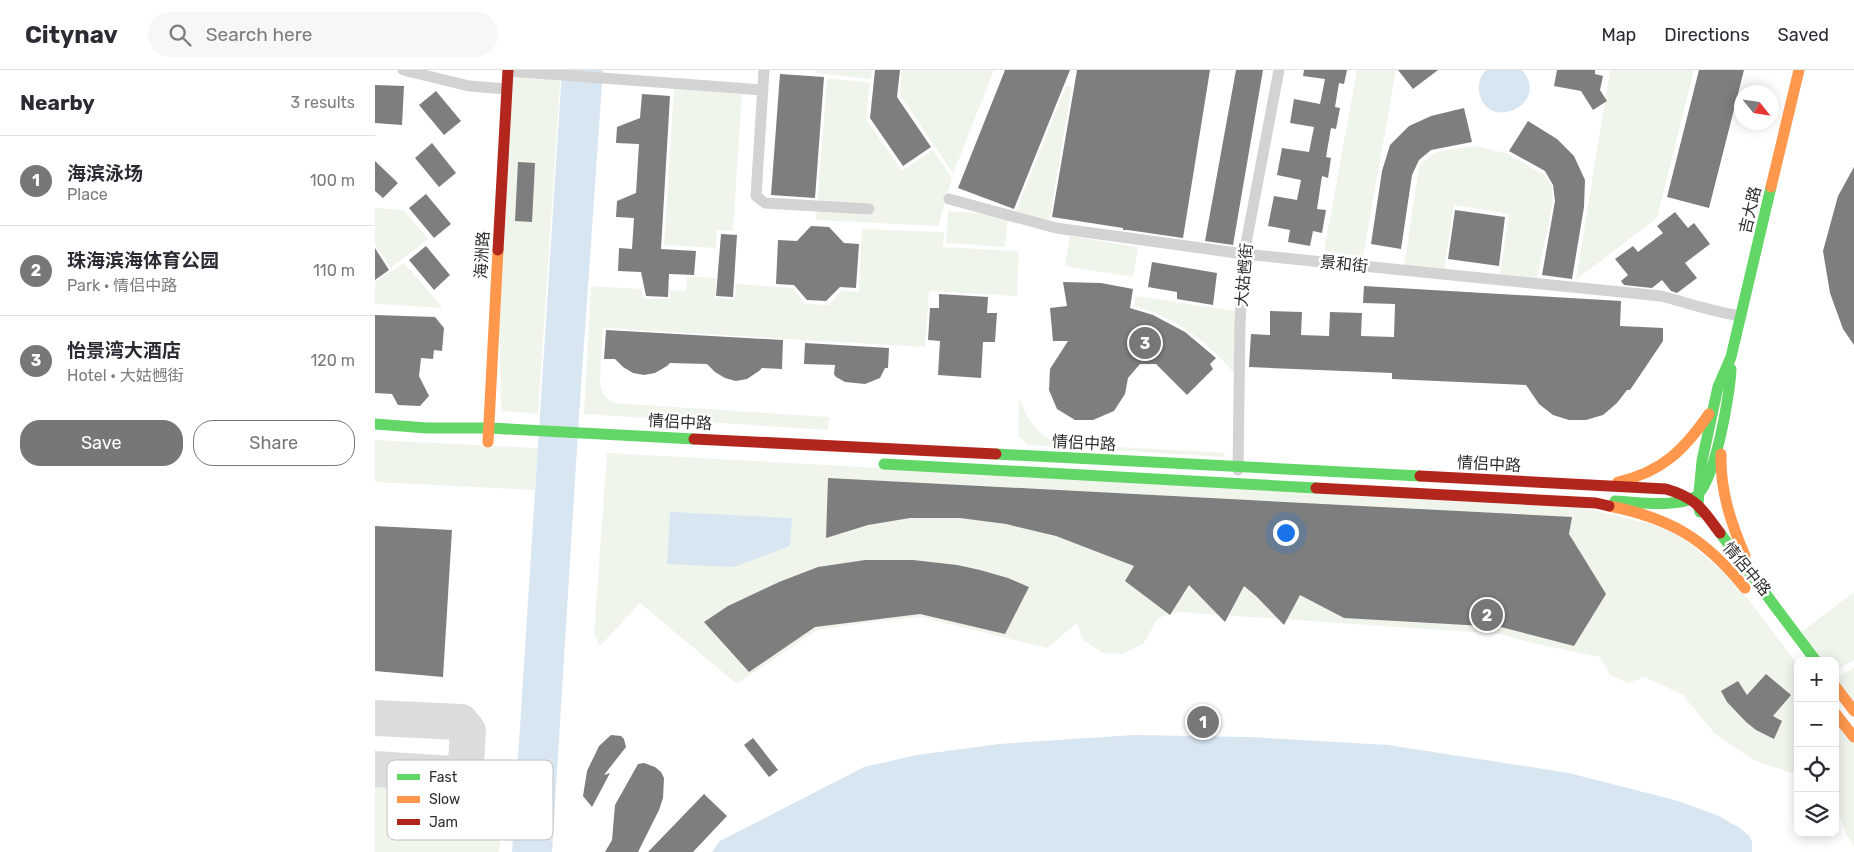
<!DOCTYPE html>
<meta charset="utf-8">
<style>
:root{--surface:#fff;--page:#f7f7f7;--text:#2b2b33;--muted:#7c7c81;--line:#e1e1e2;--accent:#777}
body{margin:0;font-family:Rubik,"Noto Sans SC",sans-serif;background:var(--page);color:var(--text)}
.controls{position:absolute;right:15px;bottom:15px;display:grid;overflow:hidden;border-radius:10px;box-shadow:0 2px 12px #0003}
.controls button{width:45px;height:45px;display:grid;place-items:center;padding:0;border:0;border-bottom:1px solid var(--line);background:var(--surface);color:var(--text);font:25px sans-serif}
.compass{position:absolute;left:1359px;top:15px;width:45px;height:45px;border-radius:50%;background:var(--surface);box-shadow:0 2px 12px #0003;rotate:120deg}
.you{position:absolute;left:910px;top:462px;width:18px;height:18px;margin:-12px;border:4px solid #fff;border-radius:50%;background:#1a73e8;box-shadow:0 0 0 8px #1a73e833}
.badge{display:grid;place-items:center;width:32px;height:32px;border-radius:50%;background:var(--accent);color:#fff;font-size:16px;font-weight:700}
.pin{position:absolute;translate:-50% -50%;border:2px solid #fff;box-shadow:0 1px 5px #0006}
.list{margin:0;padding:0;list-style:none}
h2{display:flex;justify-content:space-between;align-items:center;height:65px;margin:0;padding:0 20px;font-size:21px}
h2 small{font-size:16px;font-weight:400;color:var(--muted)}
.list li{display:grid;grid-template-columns:32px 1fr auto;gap:15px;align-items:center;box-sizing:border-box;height:90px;padding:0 20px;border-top:1px solid var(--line)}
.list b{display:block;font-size:19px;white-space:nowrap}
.list p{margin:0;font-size:16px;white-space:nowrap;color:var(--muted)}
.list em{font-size:16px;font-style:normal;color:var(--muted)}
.actions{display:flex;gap:10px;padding:15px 20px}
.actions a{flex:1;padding:11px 0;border:1px solid var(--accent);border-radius:20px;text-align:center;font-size:18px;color:var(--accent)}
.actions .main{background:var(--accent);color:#fff}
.icon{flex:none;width:28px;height:28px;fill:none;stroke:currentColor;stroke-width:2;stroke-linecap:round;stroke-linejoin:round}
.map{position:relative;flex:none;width:1479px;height:782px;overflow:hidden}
header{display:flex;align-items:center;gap:30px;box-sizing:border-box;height:70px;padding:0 25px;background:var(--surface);border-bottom:1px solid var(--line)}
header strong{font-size:24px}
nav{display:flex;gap:28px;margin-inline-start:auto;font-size:18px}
.search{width:350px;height:45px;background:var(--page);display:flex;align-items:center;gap:12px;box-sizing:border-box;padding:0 18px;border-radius:28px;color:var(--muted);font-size:19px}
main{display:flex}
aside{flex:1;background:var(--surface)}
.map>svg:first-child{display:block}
.green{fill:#f0f5ec}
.water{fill:#d8e6f2}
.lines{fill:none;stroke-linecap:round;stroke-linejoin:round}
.taxiway{stroke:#dcdcdc;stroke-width:36}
.building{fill:#7e7e7e}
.street{stroke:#d3d3d3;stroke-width:11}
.fast{stroke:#63d668;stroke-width:11}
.slow{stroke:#ff974d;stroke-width:11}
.jam{stroke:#b3261e;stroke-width:11}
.labels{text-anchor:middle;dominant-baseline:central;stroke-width:5;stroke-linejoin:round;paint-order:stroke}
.street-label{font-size:16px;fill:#2e2e2e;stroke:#fff}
.key{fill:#fff;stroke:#c0c0c0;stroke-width:1}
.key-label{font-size:14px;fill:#2e2e2e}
</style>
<header>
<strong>Citynav</strong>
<div class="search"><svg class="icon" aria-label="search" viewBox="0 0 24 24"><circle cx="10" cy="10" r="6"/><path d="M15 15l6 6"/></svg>Search here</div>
<nav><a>Map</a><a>Directions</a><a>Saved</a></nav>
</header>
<main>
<aside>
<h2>Nearby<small>3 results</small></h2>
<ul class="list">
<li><span class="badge">1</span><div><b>海滨泳场</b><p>Place</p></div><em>100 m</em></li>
<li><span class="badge">2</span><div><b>珠海滨海体育公园</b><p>Park · 情侣中路</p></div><em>110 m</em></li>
<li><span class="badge">3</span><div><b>怡景湾大酒店</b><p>Hotel · 大姑乸街</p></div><em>120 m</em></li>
</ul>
<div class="actions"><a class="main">Save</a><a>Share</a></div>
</aside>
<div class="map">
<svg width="1479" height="782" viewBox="0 0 1479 782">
<rect width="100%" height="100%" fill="#fff"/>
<path class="green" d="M133,0H186L163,344L126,341L123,200Z
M440,0H497L496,9L440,3Z
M527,0H619L578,104L525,25Z
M982,0H1021L988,187L949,181Z
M1235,0H1319L1282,148L1201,210Z
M452,8L495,13L491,49L527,101L558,80L577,108L563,156L441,150Z
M691,16L697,17L674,152L640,143Z
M299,19L367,24L358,161L342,160L341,178L289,175Z
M1100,76L1131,83L1169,105L1177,116L1178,132L1162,209L1125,204L1134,144L1079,135L1069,201L1029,197L1044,96L1061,82Z
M0,138L29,140L53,169L16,198L0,174Z
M573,141L633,146L630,177L571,173Z
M487,159L569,162L568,177L644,181L642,226L554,221L550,277L228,258L225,312C226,322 229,327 238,333L454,347L453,360L209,344L216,216L266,219L269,229H295V220L311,221L312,207L341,208L340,228L360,229L361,214L418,218L430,234L453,235L467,220L484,222Z
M695,166L763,177L758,207L690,196Z
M29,193L68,238L0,234V212Z
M760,226L861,241L859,303C832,271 799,247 759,236Z
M644,328C654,353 664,369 692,374L850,383L849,387L653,375L643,366Z
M0,370L163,378L160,420L0,412Z
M232,383L1201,436L1299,460L1361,513L1423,595V705L1378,690L1339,663L1308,625L1270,607L1253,613L1235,605L1225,587L1157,573L1125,564L803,542L783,548L769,573L747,584L728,583L708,570L702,553L672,578L545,547L505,551L442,560L362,614L265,533L225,576L219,564Z
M1479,522V590L1460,601V591H1446L1426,562Z
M1479,597V635L1460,609Z
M1460,643L1479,667V777L1472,766L1460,734Z
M117,699L131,701L124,782H0V714L116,721Z"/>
<path class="water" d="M187,0H228L204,346L177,782H137Z
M1111,0H1147C1177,34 1112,64 1104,22C1103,14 1105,6 1111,0Z
M295,442L417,448L415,476L359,497L292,494Z
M759,665L875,667L1013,675L1194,703L1303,731L1344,746L1365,758L1375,767L1377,772V782H337L345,771L489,697L542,685L624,674Z"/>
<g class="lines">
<path class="taxiway" d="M0,648L86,652L93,661L91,692L87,701L78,704L0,699"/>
</g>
<path class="building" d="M500,0H525L522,27L556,77L528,96L495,48Z
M630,0H695L639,139L583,118Z
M702,0H835L808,168L753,160H748V158L677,147Z
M861,0H888L858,175L830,171Z
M929,0H972L969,14L964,13L960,37L965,38L961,59L956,58L951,87L956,88L953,108L947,106L942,139L951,140L947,163L938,161L935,176L913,172L915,160L893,156L899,126L922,130L926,110L902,105L907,78L934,82L939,57L915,53L919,29L945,34L950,9L928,6Z
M1023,0H1063L1038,19Z
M1182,0H1220V4L1228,6L1225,20L1232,31L1218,40L1206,21L1179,16Z
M1324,0H1369L1334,138L1292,127Z
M405,4L449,7L440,128L396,125Z
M0,15L29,16L27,55L0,53Z
M61,21L86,51L69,65L44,35Z
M267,24L295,26L286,179L321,181L319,205L294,204L293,227L271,226L266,202L243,201L244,178L257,179L259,148L241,147L242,131L261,123L264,74L241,73L242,57L265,48Z
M1089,38L1097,72L1056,80L1044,90L1037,105L1026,179L996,174L1007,101L1015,75L1034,56L1056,46Z
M1153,51L1182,69L1199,86L1210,110L1209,137L1197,209L1167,205L1180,131L1178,115L1170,101L1134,81Z
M57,73L81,103L64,117L40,88Z
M0,91L23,113L8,128L0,121Z
M143,92L160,93L157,152L140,151Z
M1479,97V275L1468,259L1455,223L1448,181L1463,126Z
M51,124L76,154L59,168L34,138Z
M1080,140L1130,147L1124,196L1073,189Z
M1300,142L1313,158L1319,153L1335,174L1310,193L1322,208L1302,223L1296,221L1287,210L1277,218L1249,215L1246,211L1253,205L1240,189L1258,176L1263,182L1288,163L1282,156Z
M436,156L454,157L469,173L484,174L481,218L465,217L451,231L432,230L419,215L401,214L403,170L422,171Z
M346,164L362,165L358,227L341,226Z
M51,176L75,205L59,220L34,190Z
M0,178L14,200L0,210Z
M777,192L842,203L838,235L802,229V222L773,217Z
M688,212L726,213L758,219L755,238L778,245L810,262L841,288L835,294L838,299L812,325L781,294H765L753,308L750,324L739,341L718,350H700L682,339L674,320L675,299L693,271H678L675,238L692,236Z
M989,216L1246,231L1245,256L1288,258V271L1255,320H1252L1242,333L1228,345L1211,350H1194L1178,345L1164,334L1151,315L1017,309V303L874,297L876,264L895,265V241L927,242L926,265L954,266L955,242L987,243L986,266L1019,267L1020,234L988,233Z
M564,224L613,227L612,243H622L620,272H608L606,308L563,305L565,271L553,270L555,238H564Z
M0,245L60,247L69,258L67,281L59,280L58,289L46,288L44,306L54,326L45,336L23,335L17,324L0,323Z
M231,260L408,270L407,299L387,298L384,301L372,309L361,311L350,308L340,302L332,294L295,293L292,296L280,303L269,305L258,303L248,297L240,289H229Z
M430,273L514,278L513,298H510L505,308L490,314L470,312L461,307L459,304L460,295L429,294Z
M453,408L1197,447L1194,464L1231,524L1199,576L1126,557L969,548L925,525L909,555L881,526L869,516L850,552L814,515L795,545L750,511L759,496L681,466L631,454L585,448H535L493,455L451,468Z
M0,456L77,460L68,607L0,601Z
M490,490H538L582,495L605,500L633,508L654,517L630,564L545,544L440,557L374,602L329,552L353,536L404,512L443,497Z
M1391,604L1416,625L1398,646L1407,651L1399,669L1381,660L1371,652L1352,632L1346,621L1363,611L1372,625Z
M236,665L246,666L249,669L251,677L229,705L235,703L217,737L208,726L212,701L224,676Z
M378,668L403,700L394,707L369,675Z
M269,693L280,697L286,702L289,708L288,728L284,740L263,782H230L237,770L240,735L263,694Z
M329,724L352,746L318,782H273Z"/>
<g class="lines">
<path class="street" d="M28,0L94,16L132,19
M389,0L381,126L390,133L494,139
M133,1L388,20
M574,129L681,158L869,184L1286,226C1313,233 1339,242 1366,246
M863,400L865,253L869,184L904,0"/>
<path class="fast" d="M0,354L52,358H114L319,369
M621,384L1045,406
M509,394L941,418
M1240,431C1261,432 1302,438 1320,427C1340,414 1355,324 1356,299
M1325,442L1323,434L1327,391L1343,317L1356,287L1396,117
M1345,463L1441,591"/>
<path class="slow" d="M1396,117L1424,0
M113,372L123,180
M1346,384C1345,421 1356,453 1370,486
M1243,412C1287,402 1309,380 1334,344
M1234,436C1296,448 1330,469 1370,518
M1460,616L1479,641
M1460,643L1479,667"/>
<path class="jam" d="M123,180L133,0
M319,369L621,384
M1045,406L1291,419C1322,428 1327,439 1345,463
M941,418L1221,433L1234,436"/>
</g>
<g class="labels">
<g class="street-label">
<text transform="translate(1375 140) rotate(-77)">吉大路</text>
<text transform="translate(107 185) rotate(-87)">海洲路</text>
<text transform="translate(969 194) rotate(6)">景和街</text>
<text transform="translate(869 205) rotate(-85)">大姑乸街</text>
<text transform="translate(305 352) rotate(3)">情侣中路</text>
<text transform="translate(709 373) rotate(3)">情侣中路</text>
<text transform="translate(1114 394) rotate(3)">情侣中路</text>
<text transform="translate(1372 499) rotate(50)">情侶中路</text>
</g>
</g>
<rect x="12" y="690" width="166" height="80" rx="8" class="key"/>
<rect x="22" y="704" width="23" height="6" fill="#63d668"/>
<rect x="22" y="726" width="23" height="7" fill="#ff974d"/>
<rect x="22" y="749" width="23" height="6" fill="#b3261e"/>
<g class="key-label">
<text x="54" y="712">Fast</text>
<text x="54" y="734">Slow</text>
<text x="54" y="757">Jam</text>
</g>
</svg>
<div class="controls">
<button>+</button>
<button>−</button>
<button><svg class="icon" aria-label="locate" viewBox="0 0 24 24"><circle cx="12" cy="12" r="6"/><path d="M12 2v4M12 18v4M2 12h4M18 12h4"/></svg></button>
<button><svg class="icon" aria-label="layers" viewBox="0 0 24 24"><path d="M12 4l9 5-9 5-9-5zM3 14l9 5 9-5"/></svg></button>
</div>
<svg class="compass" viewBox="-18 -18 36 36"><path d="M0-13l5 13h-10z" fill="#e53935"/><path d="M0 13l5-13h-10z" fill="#7c7c81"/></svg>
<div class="you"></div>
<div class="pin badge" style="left:828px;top:652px">1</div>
<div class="pin badge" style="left:1112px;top:545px">2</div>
<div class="pin badge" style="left:770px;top:273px">3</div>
</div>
</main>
